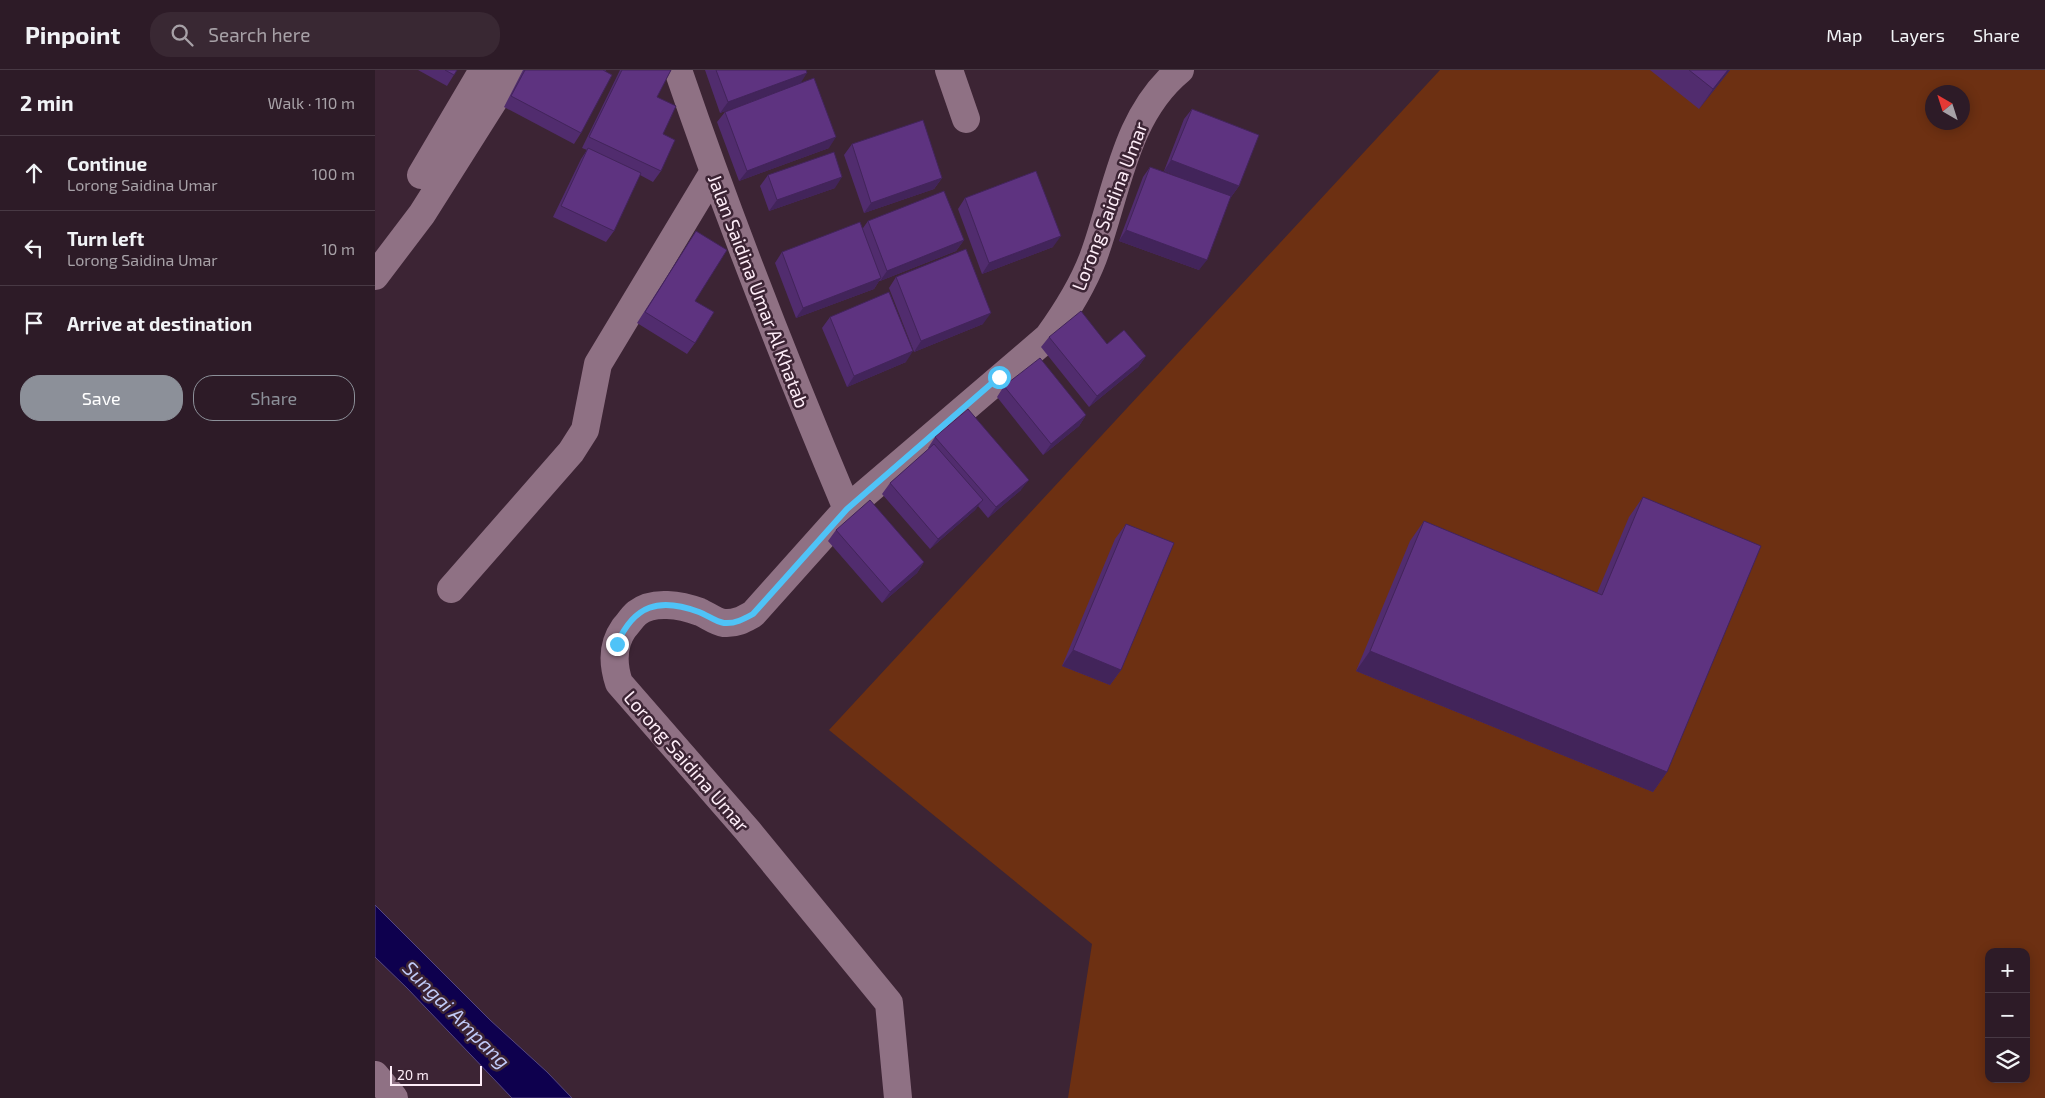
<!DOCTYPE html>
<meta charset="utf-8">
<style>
:root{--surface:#2d1b27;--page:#392833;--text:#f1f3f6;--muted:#a7a1a7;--line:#483944;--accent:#8c9099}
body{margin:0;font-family:"Exo 2",sans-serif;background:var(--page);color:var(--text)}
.controls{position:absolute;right:15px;bottom:15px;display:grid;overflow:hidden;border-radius:10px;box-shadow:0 2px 12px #0003}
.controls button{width:45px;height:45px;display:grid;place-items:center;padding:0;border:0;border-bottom:1px solid var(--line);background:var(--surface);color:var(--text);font:25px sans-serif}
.compass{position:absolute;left:1550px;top:15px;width:45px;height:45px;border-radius:50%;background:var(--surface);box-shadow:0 2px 12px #0003;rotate:321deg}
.scale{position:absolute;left:15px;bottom:12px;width:92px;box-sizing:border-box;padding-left:5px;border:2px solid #feedf8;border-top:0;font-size:14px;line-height:18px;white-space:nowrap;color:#feedf8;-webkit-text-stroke:4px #3c2434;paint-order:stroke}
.stop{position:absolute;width:15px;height:15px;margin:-11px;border:4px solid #4fc3f7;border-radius:50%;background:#fff}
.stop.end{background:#4fc3f7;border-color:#fff;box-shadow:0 1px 5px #0008}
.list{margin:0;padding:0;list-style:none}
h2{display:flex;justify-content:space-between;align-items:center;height:65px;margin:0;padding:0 20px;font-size:21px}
h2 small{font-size:16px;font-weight:400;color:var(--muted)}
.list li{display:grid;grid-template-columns:32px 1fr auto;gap:15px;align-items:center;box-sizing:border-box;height:75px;padding:0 20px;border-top:1px solid var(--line)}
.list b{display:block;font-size:19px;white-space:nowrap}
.list p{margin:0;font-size:16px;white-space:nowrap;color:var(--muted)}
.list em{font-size:16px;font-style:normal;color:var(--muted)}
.actions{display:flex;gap:10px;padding:15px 20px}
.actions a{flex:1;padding:11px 0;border:1px solid var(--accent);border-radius:20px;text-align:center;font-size:18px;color:var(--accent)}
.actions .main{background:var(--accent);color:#fff}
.icon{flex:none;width:28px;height:28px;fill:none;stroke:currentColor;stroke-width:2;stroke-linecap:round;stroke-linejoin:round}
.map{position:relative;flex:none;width:1670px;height:1028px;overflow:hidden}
header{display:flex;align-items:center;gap:30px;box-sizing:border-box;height:70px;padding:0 25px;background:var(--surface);border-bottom:1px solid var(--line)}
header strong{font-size:24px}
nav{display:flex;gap:28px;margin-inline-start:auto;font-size:18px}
.search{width:350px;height:45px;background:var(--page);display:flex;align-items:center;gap:12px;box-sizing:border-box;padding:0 18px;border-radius:20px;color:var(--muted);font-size:19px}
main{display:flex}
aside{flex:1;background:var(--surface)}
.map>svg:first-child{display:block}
.green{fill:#6d3012;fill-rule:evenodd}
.water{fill:#0e004e;stroke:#564781}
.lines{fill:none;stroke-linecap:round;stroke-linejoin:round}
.minor{stroke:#8f7184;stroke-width:28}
.wall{fill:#512c6e}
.shaded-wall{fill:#42245a}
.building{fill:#5e3380;stroke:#42245a}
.route{stroke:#4fc3f7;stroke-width:6}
.labels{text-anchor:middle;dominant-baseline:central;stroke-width:5;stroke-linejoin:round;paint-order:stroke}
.street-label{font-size:19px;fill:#feedf8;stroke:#3c2434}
.water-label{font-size:20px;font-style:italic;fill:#c0caf7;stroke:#3c2434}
</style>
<header>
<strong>Pinpoint</strong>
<div class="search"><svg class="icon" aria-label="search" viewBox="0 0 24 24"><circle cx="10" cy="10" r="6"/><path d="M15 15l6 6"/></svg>Search here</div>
<nav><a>Map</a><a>Layers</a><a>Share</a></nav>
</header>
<main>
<aside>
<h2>2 min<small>Walk · 110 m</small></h2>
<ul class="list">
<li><svg class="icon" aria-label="ahead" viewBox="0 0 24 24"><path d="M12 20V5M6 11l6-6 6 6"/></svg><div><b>Continue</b><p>Lorong Saidina Umar</p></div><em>100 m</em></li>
<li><svg class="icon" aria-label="left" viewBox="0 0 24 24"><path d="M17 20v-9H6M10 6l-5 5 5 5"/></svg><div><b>Turn left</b><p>Lorong Saidina Umar</p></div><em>10 m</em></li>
<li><svg class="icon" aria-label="arrive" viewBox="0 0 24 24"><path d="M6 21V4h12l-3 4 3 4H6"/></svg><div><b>Arrive at destination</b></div></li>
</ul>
<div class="actions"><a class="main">Save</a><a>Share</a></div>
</aside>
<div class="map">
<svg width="1670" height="1028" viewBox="0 0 1670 1028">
<rect width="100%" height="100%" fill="#3c2434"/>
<path class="green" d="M1065,0H1670V1028H693L717,874L454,660ZM1558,22H1588V52H1558ZM1614,882H1651V1009H1614Z"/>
<path class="water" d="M0,835L115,950L172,1002L197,1028H137L32,918L0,887Z"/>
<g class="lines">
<path class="minor" d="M303,0C354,149 411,294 472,439
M574,0L591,49
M46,105L108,0
M0,206L47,144L138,0
M76,519L196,382L210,360L223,294L338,103
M0,1005L19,1028
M523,1028L514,933L373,761L244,613C238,595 237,575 249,558C253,554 257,547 262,543C278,530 306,535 325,542C332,545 341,552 349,553C361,554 369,549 378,544L472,439L673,267C691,242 707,217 718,188C742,124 749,46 805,0"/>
</g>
<path class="wall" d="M43,0H82L72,16Z
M148,0H231L206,63L199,74L129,37Z
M245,0H296L282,27L288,64L286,101L278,112L265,105L239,161L231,172L178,147L206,89L212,80L207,78Z
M330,0H431L425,13L454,78L364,111L342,52L350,42L386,28L345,43Z
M1275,0H1355L1324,39Z
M817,39L864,116L856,127H855L824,200L744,171L768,107L775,97L820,113L789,101L809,49Z
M477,74L567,108L559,119L489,143L469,85Z
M393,105L460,118L394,141L385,116Z
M590,128L678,177L607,204L583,139Z
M493,151L589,170L581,181L505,211H504L499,219L421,248L400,193L407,182L488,158Z
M321,161L320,273L312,284L262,253Z
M521,207L608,254L539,282L514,218Z
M455,247L531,292L472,317L447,258Z
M674,267L732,274L771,286L763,297L714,337L666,277Z
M629,316L711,345L704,356L668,385L622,327Z
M560,367L646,420L613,448L603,436L600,440L555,479L507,424L515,413L554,379L553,378Z
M1268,427L1292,702L1278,722L981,601L1035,471L1049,451L1222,523L1254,447Z
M751,454L746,600L735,615L687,596L740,469Z
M461,460L549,492L542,503L507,533L453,471Z"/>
<path class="shaded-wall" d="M1353,0H1355L1324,39L1338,19Z
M432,3L425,14L345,43L353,32Z
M461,67L454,78L364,111L372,101Z
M796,90L864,116L856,127L789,101Z
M467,107L460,118L394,141L402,130Z
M567,108L559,119L489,143L496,133Z
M751,160L832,190L824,200L744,171Z
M686,166L678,177L607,204L614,193Z
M589,170L581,181L505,211L512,201Z
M506,208L499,219L421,248L428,238Z
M616,243L608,254L539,282L546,271Z
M538,281L531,292L472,317L479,306Z
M771,286L763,297L714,337L722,326Z
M711,345L704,356L668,385L676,374Z
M654,410L646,420L613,448L621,437Z
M608,430L600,440L555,479L563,469Z
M549,492L542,503L507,533L515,522Z
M698,580L746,600L735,615L687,596Z
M995,581L1292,702L1278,722L981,601Z"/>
<path class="building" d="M70,0H82L79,5Z
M150,0H228L237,5L206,63L136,26Z
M247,0H296L282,27L301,36L288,64L300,70L286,101L214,67Z
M341,0H431L432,3L353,32Z
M1314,0H1353L1338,19Z
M439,8L461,67L372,101L350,42Z
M817,39L884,65L864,116L796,90Z
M548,50L567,108L496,133L477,74Z
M213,78L266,103L239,161L186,136Z
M459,82L467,107L402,130L393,105Z
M775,97L856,126L832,190L751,160Z
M661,101L686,166L614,193L590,128Z
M569,121L589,170L512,201L493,151Z
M485,152L506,208L428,238L407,182Z
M321,161L352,180L320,231L339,242L320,273L270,242Z
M591,179L616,243L546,271L521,207Z
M514,222L538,281L479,306L455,247Z
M706,241L732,274L749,260L771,286L722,326L674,267Z
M665,288L711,345L676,374L629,316Z
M593,339L654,410L621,437L560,367Z
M559,374L608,430L563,469L515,413Z
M1268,427L1386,476L1292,702L995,581L1049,451L1227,525Z
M495,430L549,492L515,522L461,460Z
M751,454L799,473L746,600L698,580Z"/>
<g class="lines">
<path class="route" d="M242,574C259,535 284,527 324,542C332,545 341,552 349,553C360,554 369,549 378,544L472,439L624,307"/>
</g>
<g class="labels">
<g class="street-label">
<text transform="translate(734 136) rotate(-69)">Lorong Saidina Umar</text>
<text transform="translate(384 221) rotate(69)">Jalan Saidina Umar Al Khatab</text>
<text transform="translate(312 691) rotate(49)">Lorong Saidina Umar</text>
</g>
<g class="water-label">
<text transform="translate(82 944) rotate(45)">Sungai Ampang</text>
</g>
</g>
</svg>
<div class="controls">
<button>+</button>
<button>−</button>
<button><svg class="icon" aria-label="layers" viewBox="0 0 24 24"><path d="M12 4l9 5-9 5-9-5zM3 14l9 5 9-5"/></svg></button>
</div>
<svg class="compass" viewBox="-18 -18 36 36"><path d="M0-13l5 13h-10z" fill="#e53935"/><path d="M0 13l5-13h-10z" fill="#a7a1a7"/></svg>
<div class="scale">20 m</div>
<div class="stop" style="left:624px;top:307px"></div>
<div class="stop end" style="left:242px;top:574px"></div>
</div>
</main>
